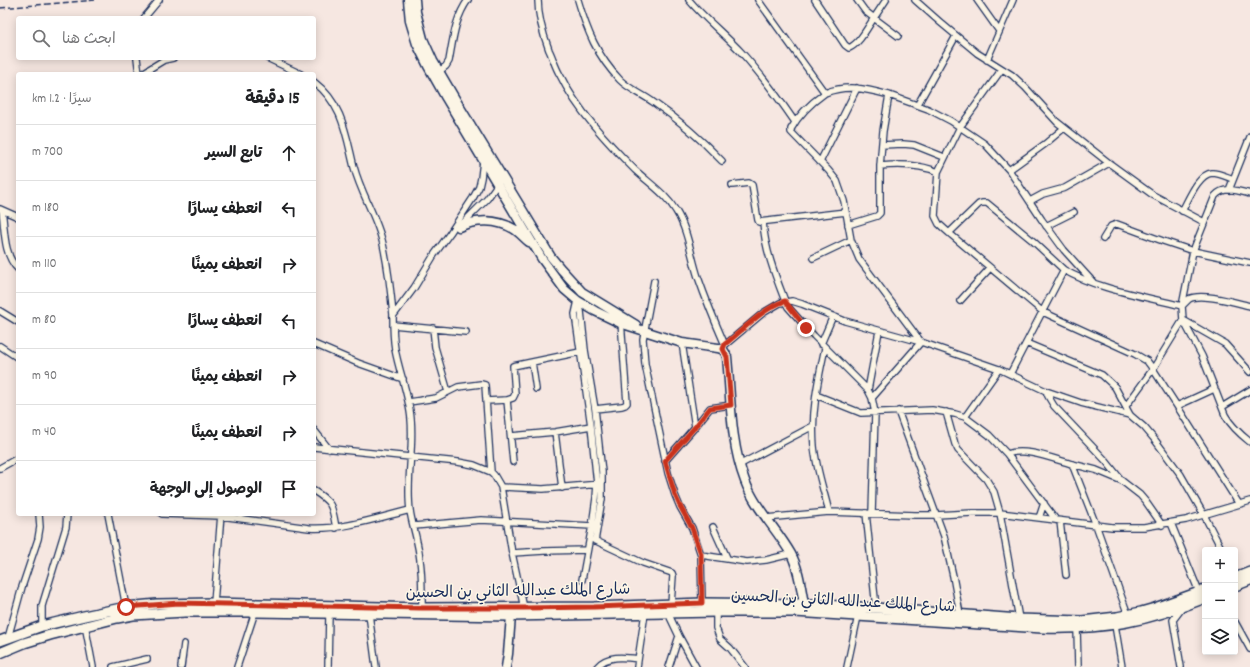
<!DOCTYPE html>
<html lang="ar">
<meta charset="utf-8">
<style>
:root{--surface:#fff;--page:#f2f2f2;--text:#202124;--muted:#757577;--line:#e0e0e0}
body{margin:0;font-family:Dekko,"Playpen Sans Arabic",sans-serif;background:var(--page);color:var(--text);direction:rtl}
.controls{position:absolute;right:12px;bottom:12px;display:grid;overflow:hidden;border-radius:4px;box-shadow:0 2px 10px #0003}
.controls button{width:36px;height:36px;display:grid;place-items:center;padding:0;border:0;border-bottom:1px solid var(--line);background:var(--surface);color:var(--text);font:20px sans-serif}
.stop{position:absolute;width:12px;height:12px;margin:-9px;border:3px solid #c8321e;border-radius:50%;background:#fff}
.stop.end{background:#c8321e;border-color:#fff;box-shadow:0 1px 4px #0008}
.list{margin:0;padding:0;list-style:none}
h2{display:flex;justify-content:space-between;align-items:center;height:52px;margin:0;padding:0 16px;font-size:17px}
h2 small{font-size:13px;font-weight:400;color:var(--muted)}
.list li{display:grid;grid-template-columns:26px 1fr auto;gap:12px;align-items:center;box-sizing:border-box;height:56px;padding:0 16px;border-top:1px solid var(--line)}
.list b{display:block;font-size:15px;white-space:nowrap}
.list em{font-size:13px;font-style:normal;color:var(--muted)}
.icon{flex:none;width:22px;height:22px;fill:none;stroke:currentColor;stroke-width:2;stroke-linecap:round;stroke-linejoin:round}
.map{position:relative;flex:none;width:1250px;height:667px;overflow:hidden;direction:ltr}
.search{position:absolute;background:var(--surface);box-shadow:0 2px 10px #0003;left:16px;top:16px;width:300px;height:44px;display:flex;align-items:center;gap:10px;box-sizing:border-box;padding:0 14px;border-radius:4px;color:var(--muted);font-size:15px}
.panel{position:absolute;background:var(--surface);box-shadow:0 2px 10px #0003;left:16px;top:72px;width:300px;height:444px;border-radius:4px;direction:rtl}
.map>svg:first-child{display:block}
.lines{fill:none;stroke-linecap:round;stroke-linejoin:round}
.street-casing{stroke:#1b2f5e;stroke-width:8}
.secondary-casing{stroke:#1b2f5e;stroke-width:11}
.primary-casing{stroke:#1b2f5e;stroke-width:12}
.street{stroke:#fcf5e5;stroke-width:5.5}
.secondary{stroke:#fcf5e5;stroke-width:8}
.primary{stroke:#fcf5e5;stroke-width:9}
.rail{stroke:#1b2f5e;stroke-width:1.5;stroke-dasharray:6 3;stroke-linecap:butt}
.route{stroke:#c8321e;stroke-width:5}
.labels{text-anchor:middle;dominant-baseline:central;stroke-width:3;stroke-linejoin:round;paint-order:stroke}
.street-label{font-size:16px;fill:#1b2f5e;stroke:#fcf5e5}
</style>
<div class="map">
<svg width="1250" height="667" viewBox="0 0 1250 667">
<rect width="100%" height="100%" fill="#f6e7e1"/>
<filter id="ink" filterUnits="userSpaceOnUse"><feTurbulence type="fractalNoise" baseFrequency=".025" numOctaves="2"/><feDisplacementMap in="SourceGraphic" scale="8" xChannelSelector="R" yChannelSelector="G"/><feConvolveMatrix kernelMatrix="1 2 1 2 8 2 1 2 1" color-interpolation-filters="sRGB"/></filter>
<g filter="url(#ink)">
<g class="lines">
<defs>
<path id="street" d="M538,0C538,17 543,34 549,50C553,58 555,67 560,75C577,110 608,143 635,170C649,183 666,194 676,211C688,230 691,256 698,277C706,300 715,322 725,345
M578,0C587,31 597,56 620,80C629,89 642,94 653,102C678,119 701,139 722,161
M689,0C705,19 724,34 741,52C761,74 778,97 795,122
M758,0L825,93C811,103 799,114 791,129V132L828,170L837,181L844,201L851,240L859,259L921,342L872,398
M815,0L845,45L849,48C860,43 867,28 874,18L898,36
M857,0L865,11L874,18L886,0
M915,0L941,23L977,53L1012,75L1025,87L1057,122L1109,163L1153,195L1204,222
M977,0L999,31
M144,18L159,0
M137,58L139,74
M267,58L301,74
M987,60L1013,0
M1002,69L960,127L938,172L935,216L939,224L949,233L1043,312L1135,354L1147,361L1153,369L1177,406L1239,504
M437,73L446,66L449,61C453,39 455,18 468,0
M141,74L164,60L173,58
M314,82C343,104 346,135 354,167C361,194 377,217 383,244C388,267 391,292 393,315C393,327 393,338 395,349C399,372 409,395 411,419C414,449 406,479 410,510C411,520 415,531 417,542C422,564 422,586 422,608
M825,93C848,84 866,89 889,95L883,131L880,166V213L877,216L848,225
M889,95L928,109L951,121L985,144L1009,170L1042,220L1064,250L1093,282
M918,104L956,36
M882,145L903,144L914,145L944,157
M820,162L857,88
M880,166C900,164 919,164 938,172
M1009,170L1045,144L1064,128
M732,185L749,183L752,185L758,220L759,222L846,212
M1229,190L1250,137
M1250,194C1239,191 1224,185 1215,196L1193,251L1182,306L1183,320L1202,356L1225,415C1231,426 1240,434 1250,442
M1030,201L1043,194L1065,188L1109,163
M0,209L18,217
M2,210C5,229 3,255 18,269
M1182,211C1188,201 1198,174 1212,173C1219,173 1227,177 1233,179
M763,222C765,250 775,275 785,301L788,307L814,336L868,390L872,398L875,413L872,513
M461,225L487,199L497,185
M1046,226L1074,212
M949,233L979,204L982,203H987L1033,241L1064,270C1099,290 1144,296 1182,306
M1103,239L1111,226L1117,224L1163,241L1193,251L1250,263
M813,258L851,240
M654,281L643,339L645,364L668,473L675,495L680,507L692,528L701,555L702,603
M578,301L575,314L591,426L597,484L596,498L592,526L582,580
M578,301L581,311L585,350L595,409L602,472V499L595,541
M960,301L990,268
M1182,306C1184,304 1187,301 1189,299C1201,292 1237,303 1250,306
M0,311L18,322
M393,316L414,288L434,255L450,233L473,198L479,187L481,178L483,161
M393,325L466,332
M433,328L435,347L448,392
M682,343L695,427
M1026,343L1102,375L1115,387L1130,415L1144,427L1155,440L1181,475L1204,515L1222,550
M314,344L358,363L403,379
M821,344L833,316
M0,346L18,358
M825,348C818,380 811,412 814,446C816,468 824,491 829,512
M723,349L725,345L763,313L780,303L792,301L802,304L845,321L921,342L999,369L1046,391L1081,403L1130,415
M532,362L536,389
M1010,374L1064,270
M868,390L879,331
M1046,391L1048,396L1054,406L1106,461L1122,481L1140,495L1146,502L1162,525
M816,395L861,413L932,410L955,414L965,417L989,435L1007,454L1056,520
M486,401L507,400
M409,402L436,398L458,387L481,384L485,385L491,472
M1126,406L1153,369L1183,320L1225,344L1250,372
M1177,406L1214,389
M1222,407L1250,390
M595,409L622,406L625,405L627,403L621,321
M898,411L944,536L953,576L960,614
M946,412L955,444L958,450L986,479L994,492L1000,513L1019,619
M965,417L999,369
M314,430L329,449
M555,432L562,488
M511,436L555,432L591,426
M314,447L458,462L474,465L491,472L494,475L501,487L512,553L524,608
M1007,454C1025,447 1053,459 1072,464L1096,525L1128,615
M665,461L695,427L710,408L731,405
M513,462L507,400L513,398L515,394L513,366L580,352
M1072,464L1096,470L1120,480
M739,465L813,426
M0,468L18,458
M501,487L543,489L600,484
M314,491C333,503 332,506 336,528
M866,513L876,608
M108,514L126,607
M162,514L221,516L309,528C343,530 377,518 410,510
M766,518L829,512L915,515H936L972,513H1000L1112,527H1144L1186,520L1250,501
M1039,518L1044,503
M1060,521L1066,575
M1171,523L1199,592
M414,526L481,520L592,526
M713,527L727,558
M594,540L643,563L672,573L673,576L671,604
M512,553L544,551L587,550
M701,555L747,562L766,560L791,554
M214,603L221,514
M716,612V628L720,639L730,648L745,667
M668,613L679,636L696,667
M369,614L376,667
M1235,622L1250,649
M85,625L93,667
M1115,625L1122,667
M42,626V606L66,527L67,514
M1077,629L1078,667
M8,638L22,587L38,539L40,527L39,514
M113,667L147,659
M181,667L184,644
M237,667L255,612
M328,667L329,614
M597,667C606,655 624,657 638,659
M637,667L645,613
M669,667L679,636
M847,667L858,616
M1181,667L1173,620L1183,607"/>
<path id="secondary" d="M408,0L410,21L413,31L417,44L428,66L446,98L542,259L564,289L578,301L595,311L620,323L682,343L718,348C724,349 725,352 727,357C731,398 730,442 745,481C755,508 777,529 791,554C799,569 801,588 804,604
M415,0L416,12L423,39L433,61L461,109L551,257L561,269L582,292L636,325
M459,227C476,219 497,219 514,229C519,232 524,238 529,242
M506,667L508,654L511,616"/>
<path id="primary" d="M1235,578L1250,572
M1235,586L1250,580
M0,641L42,626L84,616L126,607L157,604L214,603L422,608L594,607L702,603L804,604L876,608L1019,619L1082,621L1117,617L1141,612L1155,608L1205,590
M0,653L24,643L50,635L117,618L133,615L185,612H255L511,616L716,612H795L1042,628C1104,630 1148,621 1205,598"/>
</defs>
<use href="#street" class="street-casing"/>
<use href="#secondary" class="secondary-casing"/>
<use href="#primary" class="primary-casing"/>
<use href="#street" class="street"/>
<use href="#secondary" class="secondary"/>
<use href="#primary" class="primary"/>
<path class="rail" d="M0,8L95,0"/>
</g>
</g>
<g class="lines" filter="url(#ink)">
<path class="route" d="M126,607L179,603L422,608H524L594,607L702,603L701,554L692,528L680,506L675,495L665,461L695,427L710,408L731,405L727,357L723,349L725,344C743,330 763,308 785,301L806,328"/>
</g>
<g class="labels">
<g class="street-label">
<text transform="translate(518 592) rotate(-1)">شارع الملك عبدالله الثاني بن الحسين</text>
<text transform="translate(843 602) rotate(3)">شارع الملك عبدالله الثاني بن الحسين</text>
</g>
</g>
</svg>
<div class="controls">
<button>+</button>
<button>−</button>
<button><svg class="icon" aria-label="layers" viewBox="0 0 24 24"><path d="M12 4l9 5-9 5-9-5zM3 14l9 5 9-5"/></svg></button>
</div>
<div class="stop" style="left:126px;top:607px"></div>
<div class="stop end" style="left:806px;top:328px"></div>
<div class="search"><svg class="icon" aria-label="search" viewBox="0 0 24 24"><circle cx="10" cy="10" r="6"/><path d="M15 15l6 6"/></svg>ابحث هنا</div>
<section class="panel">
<h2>15 دقيقة<small>سيرًا · 1.2 km</small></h2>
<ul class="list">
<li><svg class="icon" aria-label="ahead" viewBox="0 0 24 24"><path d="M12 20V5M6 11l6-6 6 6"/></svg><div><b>تابع السير</b></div><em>700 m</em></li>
<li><svg class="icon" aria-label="left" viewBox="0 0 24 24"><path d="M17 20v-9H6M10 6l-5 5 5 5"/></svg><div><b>انعطف يسارًا</b></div><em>180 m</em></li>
<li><svg class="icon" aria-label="right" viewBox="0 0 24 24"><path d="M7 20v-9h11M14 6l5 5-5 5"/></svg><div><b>انعطف يمينًا</b></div><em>110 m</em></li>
<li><svg class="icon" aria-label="left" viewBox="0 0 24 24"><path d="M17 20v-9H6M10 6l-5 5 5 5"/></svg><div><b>انعطف يسارًا</b></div><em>80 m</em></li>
<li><svg class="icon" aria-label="right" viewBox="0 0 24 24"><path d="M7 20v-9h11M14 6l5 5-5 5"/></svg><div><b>انعطف يمينًا</b></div><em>90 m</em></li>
<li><svg class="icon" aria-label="right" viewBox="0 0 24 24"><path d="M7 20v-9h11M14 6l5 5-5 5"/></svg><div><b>انعطف يمينًا</b></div><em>40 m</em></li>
<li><svg class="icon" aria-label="arrive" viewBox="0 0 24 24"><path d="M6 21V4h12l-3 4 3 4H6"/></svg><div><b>الوصول إلى الوجهة</b></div></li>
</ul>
</section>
</div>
